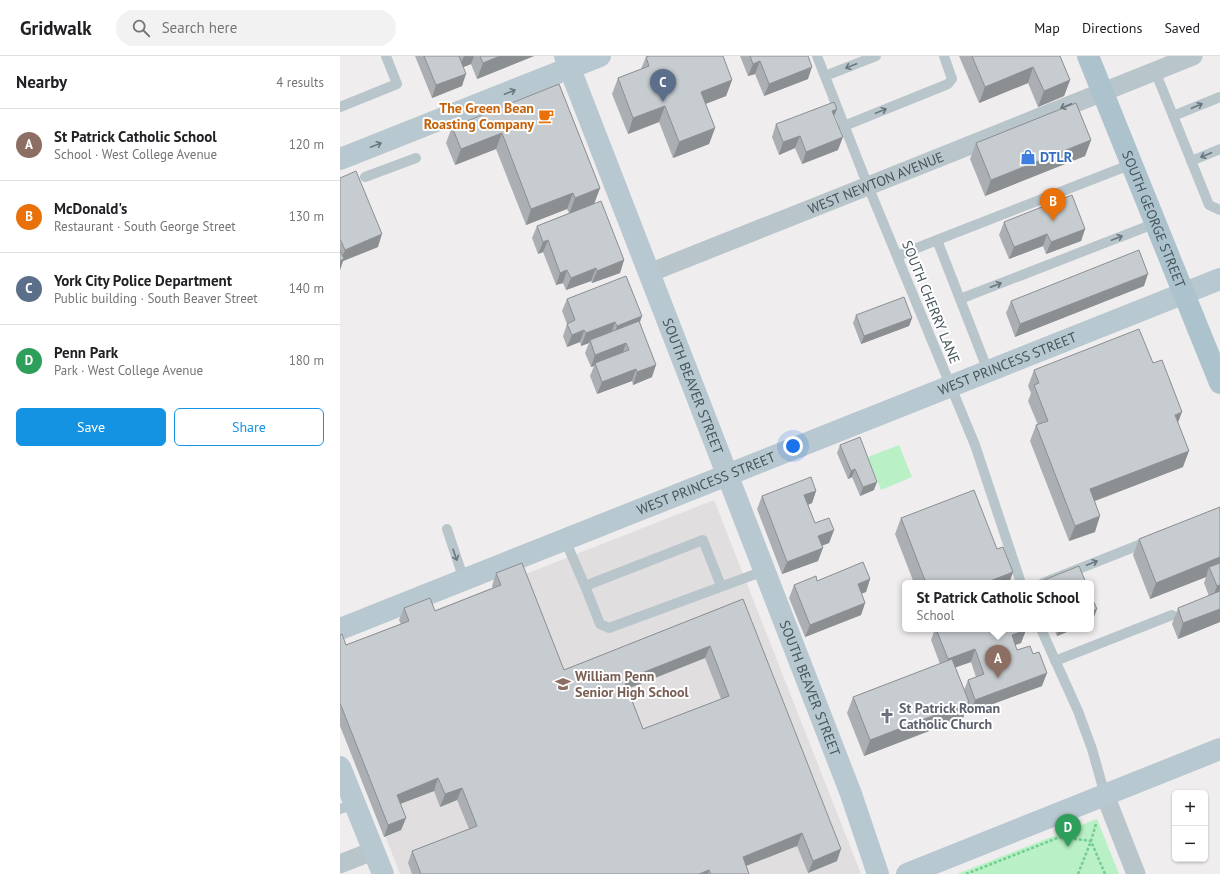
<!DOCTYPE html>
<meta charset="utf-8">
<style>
:root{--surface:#fff;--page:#f2f2f2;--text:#202124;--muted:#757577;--line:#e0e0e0;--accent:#1593e3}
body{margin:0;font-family:"PT Sans",sans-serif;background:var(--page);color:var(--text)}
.controls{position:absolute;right:12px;bottom:12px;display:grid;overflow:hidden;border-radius:6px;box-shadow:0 1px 3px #0004}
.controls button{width:36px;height:36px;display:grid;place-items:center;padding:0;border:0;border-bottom:1px solid var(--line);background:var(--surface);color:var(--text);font:20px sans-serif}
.you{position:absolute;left:453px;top:390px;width:14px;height:14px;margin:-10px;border:3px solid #fff;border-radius:50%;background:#1a73e8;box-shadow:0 0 0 6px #1a73e833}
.badge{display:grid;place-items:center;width:26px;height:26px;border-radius:50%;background:var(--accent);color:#fff;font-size:13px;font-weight:700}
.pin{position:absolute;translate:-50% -33px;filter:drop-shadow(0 1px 2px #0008)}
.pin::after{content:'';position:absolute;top:21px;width:14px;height:12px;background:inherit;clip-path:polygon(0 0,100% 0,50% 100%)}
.popup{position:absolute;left:562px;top:524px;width:192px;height:52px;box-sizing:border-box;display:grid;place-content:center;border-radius:6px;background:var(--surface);filter:drop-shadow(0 1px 3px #0005);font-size:13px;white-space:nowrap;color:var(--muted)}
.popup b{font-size:15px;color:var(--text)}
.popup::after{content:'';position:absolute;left:50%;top:100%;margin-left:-8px;border:8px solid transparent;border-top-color:var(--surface)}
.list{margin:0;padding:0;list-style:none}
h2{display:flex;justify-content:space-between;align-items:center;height:52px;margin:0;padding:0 16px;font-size:17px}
h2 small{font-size:13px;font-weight:400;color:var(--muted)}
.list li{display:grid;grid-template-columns:26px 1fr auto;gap:12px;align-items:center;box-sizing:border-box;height:72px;padding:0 16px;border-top:1px solid var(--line)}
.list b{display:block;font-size:15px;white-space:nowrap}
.list p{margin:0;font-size:13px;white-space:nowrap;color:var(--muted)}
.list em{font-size:13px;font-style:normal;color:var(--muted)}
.actions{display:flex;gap:8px;padding:12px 16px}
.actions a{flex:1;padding:9px 0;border:1px solid var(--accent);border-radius:6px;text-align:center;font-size:14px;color:var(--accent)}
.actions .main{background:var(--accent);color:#fff}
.icon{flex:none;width:22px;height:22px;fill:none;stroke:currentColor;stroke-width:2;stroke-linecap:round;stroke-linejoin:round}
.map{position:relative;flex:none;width:880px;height:818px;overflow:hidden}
header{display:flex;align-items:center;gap:24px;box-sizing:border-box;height:56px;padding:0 20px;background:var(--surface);border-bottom:1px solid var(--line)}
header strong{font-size:19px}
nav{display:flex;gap:22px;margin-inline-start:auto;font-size:14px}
.search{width:280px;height:36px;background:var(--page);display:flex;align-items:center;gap:10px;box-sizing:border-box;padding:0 14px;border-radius:22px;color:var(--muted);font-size:15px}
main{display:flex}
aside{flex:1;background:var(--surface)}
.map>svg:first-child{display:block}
.education{fill:#e1dee0}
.green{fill:#baf0c5}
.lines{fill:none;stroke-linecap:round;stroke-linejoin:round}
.path{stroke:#71ce90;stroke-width:2.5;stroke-dasharray:3 2;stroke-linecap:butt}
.lane{stroke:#b8c5cb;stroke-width:10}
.street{stroke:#b8c5cb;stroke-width:19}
.secondary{stroke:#b8c8d0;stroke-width:22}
.primary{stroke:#acc3cd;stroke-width:22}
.wall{fill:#abafb3;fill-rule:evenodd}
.shaded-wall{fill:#8b8f92}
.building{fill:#c7ccd0;stroke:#8b8f92;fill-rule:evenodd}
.oneway{stroke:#68777d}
.oneway2{stroke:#68787e}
.labels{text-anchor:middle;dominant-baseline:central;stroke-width:4;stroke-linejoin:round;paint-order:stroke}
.food-label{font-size:14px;font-weight:bold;fill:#c56008;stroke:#fff;text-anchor:end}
.shop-label{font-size:14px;font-weight:bold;fill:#366cbe;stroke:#fff;text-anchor:start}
.street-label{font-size:14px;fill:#45555b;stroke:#fff}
.education-label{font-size:14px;font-weight:bold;fill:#785e54;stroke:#fff;text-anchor:start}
.worship-label{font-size:14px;font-weight:bold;fill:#5b616d;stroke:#fff;text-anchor:start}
</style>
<header>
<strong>Gridwalk</strong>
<div class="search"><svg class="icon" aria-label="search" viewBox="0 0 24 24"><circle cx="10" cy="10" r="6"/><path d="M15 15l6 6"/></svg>Search here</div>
<nav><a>Map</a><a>Directions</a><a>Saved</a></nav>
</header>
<main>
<aside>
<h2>Nearby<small>4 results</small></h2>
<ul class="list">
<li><span class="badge" style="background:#8d6e63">A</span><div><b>St Patrick Catholic School</b><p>School · West College Avenue</p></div><em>120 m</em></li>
<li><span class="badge" style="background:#e8710a">B</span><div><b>McDonald's</b><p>Restaurant · South George Street</p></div><em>130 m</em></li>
<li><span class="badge" style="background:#5c6f8a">C</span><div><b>York City Police Department</b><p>Public building · South Beaver Street</p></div><em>140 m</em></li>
<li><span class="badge" style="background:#2e9e5b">D</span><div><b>Penn Park</b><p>Park · West College Avenue</p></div><em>180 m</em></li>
</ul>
<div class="actions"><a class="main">Save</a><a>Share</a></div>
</aside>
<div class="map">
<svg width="880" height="818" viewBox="0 0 880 818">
<rect width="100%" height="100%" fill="#f0edee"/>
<path class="education" d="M374,444L521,818H60L0,665V591Z"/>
<path class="green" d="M559,389L572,421L541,434L528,401Z
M757,763L779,818H617Z"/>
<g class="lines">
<path class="path" d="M626,818L720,781L751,785L765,818
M738,818L751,785L756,768"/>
<path class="lane" d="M477,0L528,130L635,389L681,527
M815,15L869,149L880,154
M485,20L536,0
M0,51L57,28L46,0
M833,60L880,41
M504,70L608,28L612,23L604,0
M851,105L880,93
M25,121L76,102
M557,200L597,184
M620,243L816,167
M648,315L597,184L792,108
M107,473L124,524
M225,484L245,530L260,568L269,572L424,515
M703,527L809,485
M245,530L363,484L381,530
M701,573L738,655L752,693L765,739
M715,605L832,559
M0,753L14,748"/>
<g class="street">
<path id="s1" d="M309,217L528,130L853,0"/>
<path d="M765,739L796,818"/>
<path d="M0,808L33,795"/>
</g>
<g class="secondary">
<path id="s2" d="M225,0L511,738L538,818"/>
<path d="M0,103L260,0"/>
<path id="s3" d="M0,573L880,223"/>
<path d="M0,711L43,818"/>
<path d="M567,818L880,693"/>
</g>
<path class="primary" id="s4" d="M748,0L880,327"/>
</g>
<path class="wall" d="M75,0H194L137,23L131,8L123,11L122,30L92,42Z
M400,0H468V23L424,40L415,18L408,20Z
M619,0H720L730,24L724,40L698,51L688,27L639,47Z
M306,1L392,24L386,40L365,48L375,72L369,88L333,102L319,66L288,78L272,38L278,22L301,13Z
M219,28L260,132L254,148L284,204L280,217L252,227L251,225L226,234L223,227L216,229L203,196L198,198L192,182L197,170L229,157L227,153L186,169L156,93L115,109L106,87L112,71Z
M497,53L494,60L498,94L462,108L455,92L439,99L432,81L436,68Z
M751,84L745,100L645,140L630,103L636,87Z
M0,122L38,191L3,205L0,214Z
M664,166L745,173L741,185L706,198L703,190L669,203L659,179Z
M804,230L675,281L666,257L671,245Z
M227,243L302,260L300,266L312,321L293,329L292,325L257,338L250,320L254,310L251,311L245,297L249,287L241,290L240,286L227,291L223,280L227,268L222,255Z
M516,259L572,262L569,270L521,288L513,267Z
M813,307L838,367L843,411L755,445V476L729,485L690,385L696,369H698L688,345L691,337L688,330L694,314Z
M500,389L534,434L520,440L512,421L508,423L497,397Z
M476,435L472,447L468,449L475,467L494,474L489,487L482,489L478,505L442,518L417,453L422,440Z
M880,451V566L838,583L832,568L838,552L869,540L864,527L866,521L810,543L793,499L799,483Z
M561,462L657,493L673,516L669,527H574L555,478Z
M156,517L224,614L403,543L497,805L468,817L457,790L406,810L409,818H72L68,807L72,795L129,773L117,744L100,751L94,735L60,748L66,762L61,774L44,781L0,670V579L6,589L61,568L59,564L64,552L95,555L153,532L152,530ZM365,602L381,643L303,673L288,633Z
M530,523L526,536L521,537L525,547L521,559L465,581L449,542L454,529L477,525Z
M595,573H685L686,574L681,587L675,589L677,594L702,630L631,656L628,648L623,662L524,700L507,657L513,641L600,608L591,584ZM631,606L636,621L628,624L624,634L615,611Z
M714,573H734L717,580Z"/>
<path class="shaded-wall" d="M124,0H134L131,8L119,13Z
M160,0H194L137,23L143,7Z
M420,5L415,18L408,20L413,8Z
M472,11L468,23L424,40L429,28Z
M693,11L688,27L639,47L645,31Z
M126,18L122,30L92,42L96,29Z
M392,24L386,40L355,52L361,36Z
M730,24L724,40L698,51L704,35Z
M325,50L319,66L288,78L293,62Z
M497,53L492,65V55Z
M375,72L369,88L333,102L339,86Z
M162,77L156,93L115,109L121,93Z
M460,80L455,92L439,99L443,86Z
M503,81L498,94L462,108L466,96Z
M751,84L745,100L645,140L651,124Z
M260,132L254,148L229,158L235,142Z
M233,137L227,153L186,169L191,153Z
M745,173L741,185L706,198L711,186Z
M42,178L38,191L3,205L0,214V205L1,204L5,194Z
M707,178L703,190L669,203L674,191Z
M208,184L203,196L198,198L203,186Z
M284,204L280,217L252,227L257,215Z
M256,212L251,225L226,234L231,222Z
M227,214L223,227L216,229L220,217Z
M808,218L804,230L675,281L680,268Z
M302,260L297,273L273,282L277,270Z
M572,262L569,270L521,288L524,280Z
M275,266L271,278L250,284L249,287L241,290L246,277Z
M244,274L240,286L227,291L232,279Z
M286,287L282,299L255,307L254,310L251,311L255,299Z
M316,309L312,321L293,329L297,316Z
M296,313L292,325L257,338L262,326Z
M842,356L836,372L835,359Z
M849,395L843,411L744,449L750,433Z
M515,413L512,421L508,423L511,415Z
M537,426L534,434L520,440L523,431Z
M476,435L472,447L460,452L464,439Z
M760,460L755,476L729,485L735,470Z
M494,474L489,487L474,493L478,480Z
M483,492L478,505L442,518L447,506Z
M880,501V515L869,511L866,521L810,543L816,527Z
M673,516L669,527H645Z
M530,523L526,536L513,541L518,528Z
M880,529V543L871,546L877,530Z
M525,547L521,559L465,581L470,569Z
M757,553L752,566H751V556Z
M880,553V566L838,583L843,567Z
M719,573H734L717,580Z
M686,574L681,587L667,592L672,579Z
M370,590L365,602L279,636L284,624Z
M635,593L631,606L603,616L608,603Z
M707,617L702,630L631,656L635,644Z
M629,646L623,662L524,700L530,684Z
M98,722L94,735L52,751L57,739Z
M122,732L117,744L100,751L105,738Z
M66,762L61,774L44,781L48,769Z
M462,777L457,790L398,813L403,801Z
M501,793L497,805L468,817L473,805Z
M369,814L368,818H359Z"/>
<path class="building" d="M84,0H119L126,18L96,29Z
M140,0H160L143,7Z
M309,0H383L392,24L361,36L375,72L339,86L325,50L293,62L278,22L309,10L306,1Z
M410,0H468L472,11L429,28L420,5L413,8Z
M632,0H720L730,24L704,35L693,11L645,31Z
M219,28L260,132L235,142L233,137L191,153L162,77L121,93L112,71Z
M494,46L497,53L492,55L503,81L466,96L460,80L443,86L436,68Z
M736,47L751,84L651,124L636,87Z
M16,115L42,178L5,194L0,183V122Z
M732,139L745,173L711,186L707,178L674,191L664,166Z
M261,145L284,204L257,215L256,212L231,222L227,214L220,217L208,184L203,186L197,170Z
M0,194L4,203L0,205Z
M799,194L808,218L680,268L671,245Z
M286,220L302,260L277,270L275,266L246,277L244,274L232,279L227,268L235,264L227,243Z
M564,241L572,262L524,280L516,259Z
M299,265L316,309L297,316L296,313L262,326L255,307L289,294L286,287L255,299L250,284Z
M799,273L813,307L822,304L842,356L835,359L849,395L750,433L760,460L735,470L696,369L708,365L694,329L699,327L694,314Z
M520,381L537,426L523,431L515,413L511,415L500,389Z
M471,421L476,435L464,439L475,467L489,462L494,474L478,480L483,492L447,506L422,440Z
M634,434L657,493L663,491L673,516L645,527H586L561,462Z
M880,451V501L816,527L799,483Z
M523,506L530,523L518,528L525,547L470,569L454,529L476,520L477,525Z
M182,507L224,614L403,543L501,793L473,805L462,777L403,801L409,818H371L369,814L359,818H81L72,795L137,770L122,732L105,738L98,722L57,739L66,762L48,769L0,647V579L2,578L6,589L69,565L64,552L90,542L95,555L161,529L156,517ZM370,590L389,640L303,673L284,624Z
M880,507V529L877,530L869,511Z
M739,510L746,527H705L704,524Z
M880,535V553L843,567L838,552Z
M751,540L757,553L751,556Z
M596,573H685L686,574L672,579L677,594L690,590L693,598L699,596L707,617L635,644L628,624L644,618L635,593L608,603Z
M612,603L629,646L530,684L513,641Z"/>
<defs><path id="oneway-shaft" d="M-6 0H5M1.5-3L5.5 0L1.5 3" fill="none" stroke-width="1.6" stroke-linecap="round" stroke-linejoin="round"/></defs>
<g class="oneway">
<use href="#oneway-shaft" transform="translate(511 10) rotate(158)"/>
<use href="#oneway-shaft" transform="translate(726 50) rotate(158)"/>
<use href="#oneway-shaft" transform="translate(857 50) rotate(-23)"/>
<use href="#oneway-shaft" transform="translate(541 55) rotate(-22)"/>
<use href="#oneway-shaft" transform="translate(866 99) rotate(157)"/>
<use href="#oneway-shaft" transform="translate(777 182) rotate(-21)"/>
<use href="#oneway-shaft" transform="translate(656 229) rotate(-21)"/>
<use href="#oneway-shaft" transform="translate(115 499) rotate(71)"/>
<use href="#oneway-shaft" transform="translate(752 507) rotate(-22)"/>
</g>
<g class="oneway2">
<use href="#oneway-shaft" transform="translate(170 36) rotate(-22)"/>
<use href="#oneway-shaft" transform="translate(36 89) rotate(-22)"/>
</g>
<defs>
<symbol id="cafe-bare" viewBox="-9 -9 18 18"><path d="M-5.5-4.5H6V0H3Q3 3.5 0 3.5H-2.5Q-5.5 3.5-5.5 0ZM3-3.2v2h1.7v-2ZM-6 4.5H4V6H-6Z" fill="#e8710a" stroke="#fff" stroke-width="2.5" paint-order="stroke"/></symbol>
<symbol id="shop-bare" viewBox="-9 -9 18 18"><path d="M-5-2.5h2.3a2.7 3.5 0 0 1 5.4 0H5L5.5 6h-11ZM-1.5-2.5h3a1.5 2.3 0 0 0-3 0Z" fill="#3f7fe0" stroke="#fff" stroke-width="2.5" paint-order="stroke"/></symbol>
<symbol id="school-bare" viewBox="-9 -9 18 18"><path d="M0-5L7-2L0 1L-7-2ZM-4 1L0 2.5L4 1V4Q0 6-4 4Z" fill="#8d6e63" stroke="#fff" stroke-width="2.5" paint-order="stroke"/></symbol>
<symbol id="church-bare" viewBox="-9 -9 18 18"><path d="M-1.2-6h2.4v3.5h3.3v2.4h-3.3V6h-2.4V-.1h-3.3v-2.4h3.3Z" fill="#6b7280" stroke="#fff" stroke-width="2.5" paint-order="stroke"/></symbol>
</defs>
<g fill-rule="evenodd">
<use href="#cafe-bare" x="195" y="49" width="22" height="22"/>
<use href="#shop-bare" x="677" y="90" width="22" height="22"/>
<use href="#school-bare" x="212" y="617" width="22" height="22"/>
<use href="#church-bare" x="536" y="649" width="22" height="22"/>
</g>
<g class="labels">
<g class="food-label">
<text x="194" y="52">The Green Bean<tspan x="194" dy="16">Roasting Company</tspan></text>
</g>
<g class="shop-label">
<text x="700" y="101">DTLR</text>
</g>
<g class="street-label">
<text stroke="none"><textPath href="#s1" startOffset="244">WEST NEWTON AVENUE</textPath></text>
<text stroke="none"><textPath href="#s4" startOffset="176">SOUTH GEORGE STREET</textPath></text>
<text transform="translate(591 246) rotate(68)">SOUTH CHERRY LANE</text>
<text stroke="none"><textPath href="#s3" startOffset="718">WEST PRINCESS STREET</textPath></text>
<text stroke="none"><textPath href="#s2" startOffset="354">SOUTH BEAVER STREET</textPath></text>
<text stroke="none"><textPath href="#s3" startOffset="394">WEST PRINCESS STREET</textPath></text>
<text stroke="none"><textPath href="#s2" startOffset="678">SOUTH BEAVER STREET</textPath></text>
</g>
<g class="education-label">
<text x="235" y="620">William Penn<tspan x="235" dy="16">Senior High School</tspan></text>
</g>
<g class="worship-label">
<text x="559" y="652">St Patrick Roman<tspan x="559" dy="16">Catholic Church</tspan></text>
</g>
</g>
</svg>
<div class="controls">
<button>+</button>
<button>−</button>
</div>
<div class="you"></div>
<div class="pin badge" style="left:658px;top:622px;background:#8d6e63">A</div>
<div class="popup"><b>St Patrick Catholic School</b>School</div>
<div class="pin badge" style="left:713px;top:165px;background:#e8710a">B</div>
<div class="pin badge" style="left:323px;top:46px;background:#5c6f8a">C</div>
<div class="pin badge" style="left:728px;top:791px;background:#2e9e5b">D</div>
</div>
</main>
